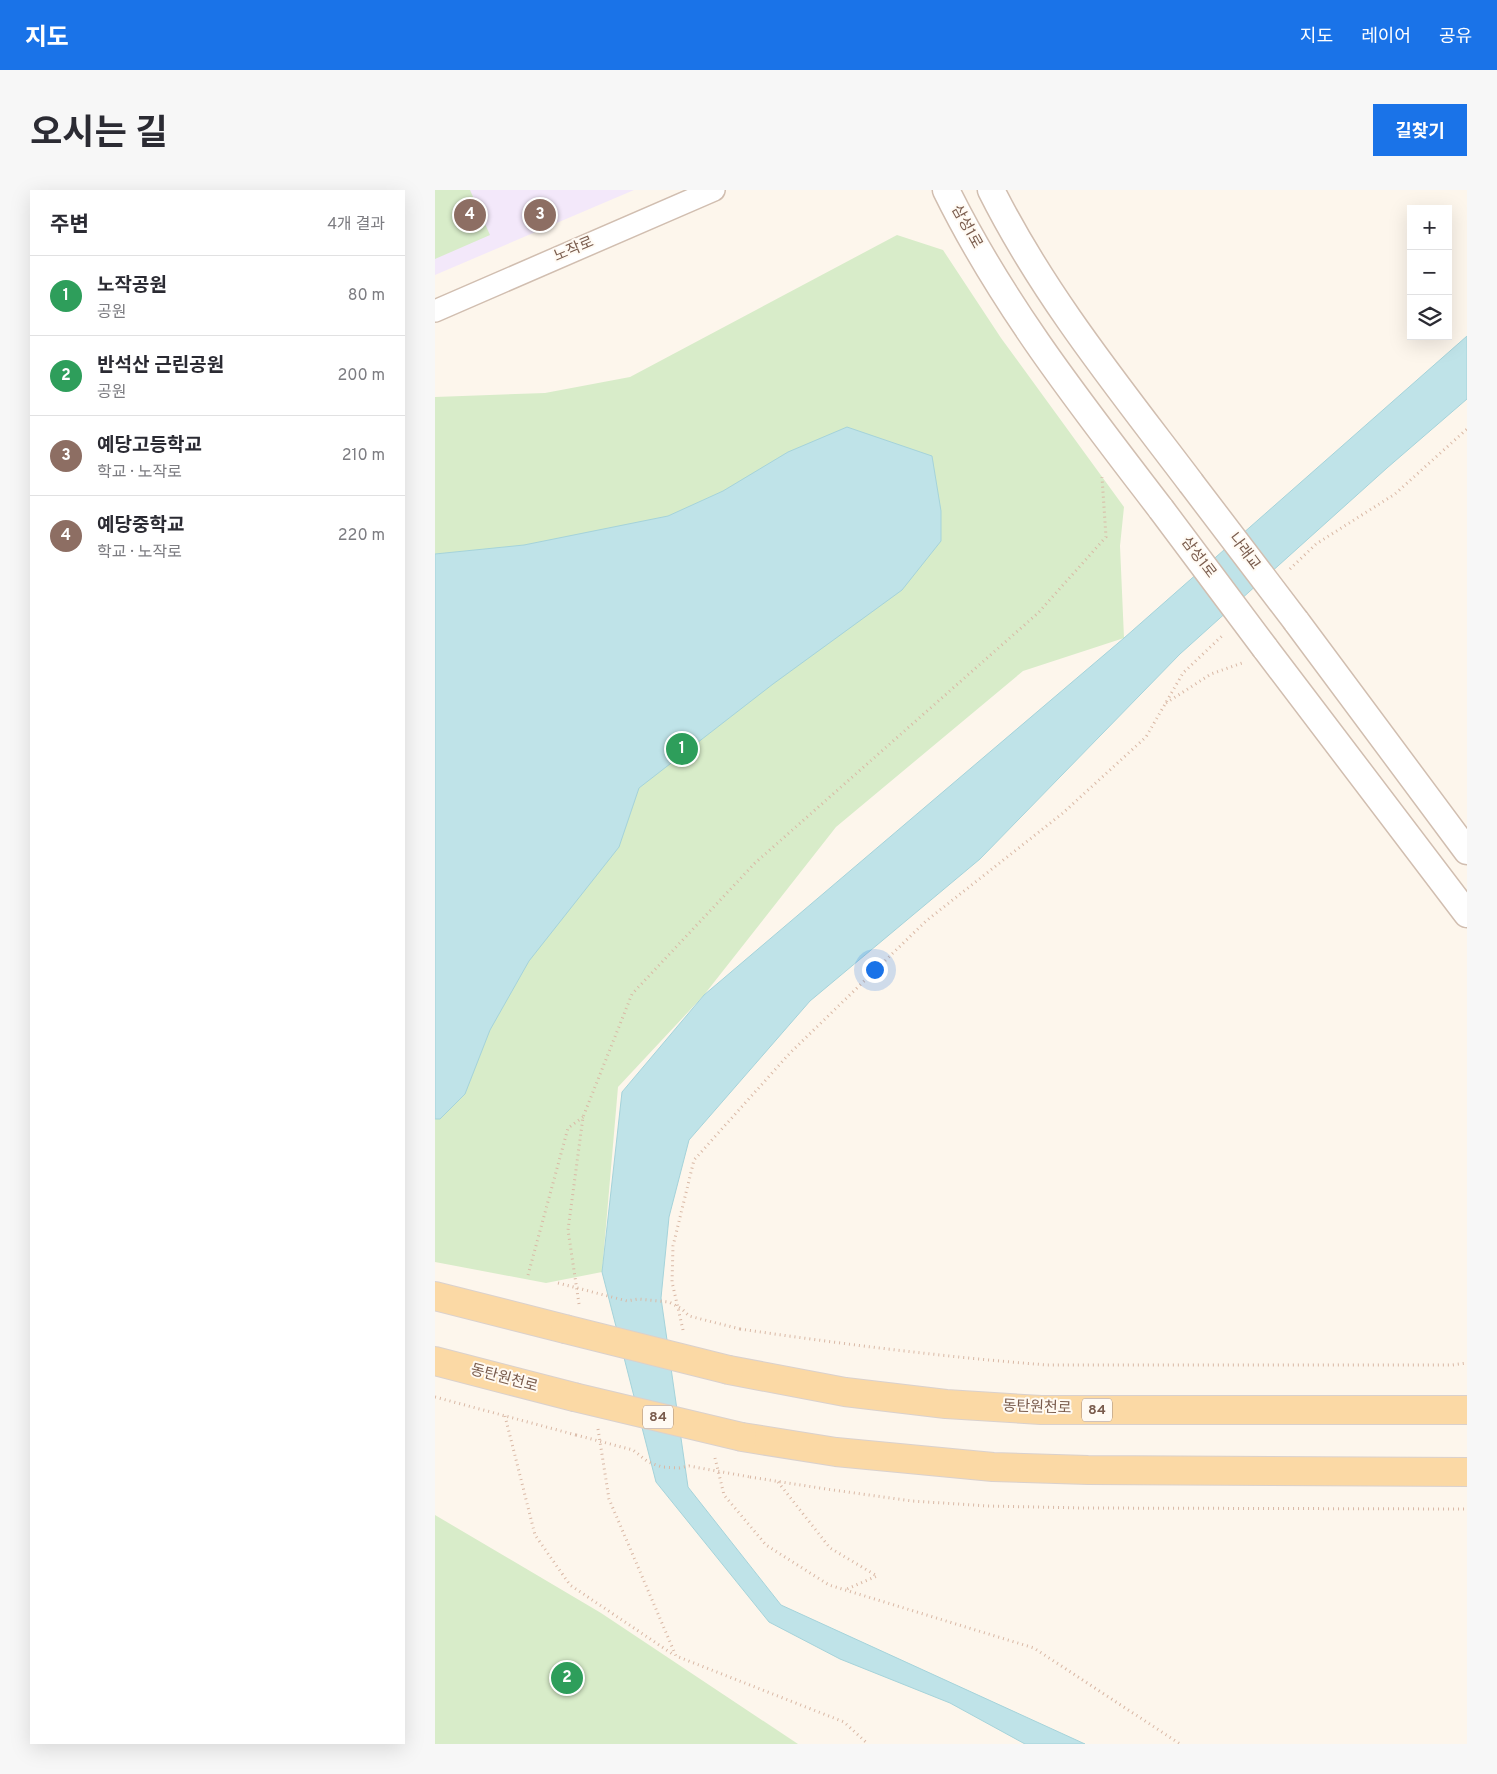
<!DOCTYPE html>
<html lang="ko">
<meta charset="utf-8">
<style>
:root{--surface:#fff;--page:#f7f7f7;--text:#2b2b33;--muted:#7c7c81;--line:#e1e1e2;--accent:#1a73e8}
body{margin:0;font-family:Overpass,"Noto Sans KR",sans-serif;background:var(--page);color:var(--text)}
.controls{position:absolute;right:15px;top:15px;display:grid;overflow:hidden;border-radius:0px;box-shadow:0 5px 20px #0002}
.controls button{width:45px;height:45px;display:grid;place-items:center;padding:0;border:0;border-bottom:1px solid var(--line);background:var(--surface);color:var(--text);font:25px sans-serif}
.you{position:absolute;left:439px;top:779px;width:18px;height:18px;margin:-12px;border:4px solid #fff;border-radius:50%;background:#1a73e8;box-shadow:0 0 0 8px #1a73e833}
.badge{display:grid;place-items:center;width:32px;height:32px;border-radius:50%;background:var(--accent);color:#fff;font-size:16px;font-weight:700}
.pin{position:absolute;translate:-50% -50%;border:2px solid #fff;box-shadow:0 1px 5px #0006}
.list{margin:0;padding:0;list-style:none}
h2{display:flex;justify-content:space-between;align-items:center;height:65px;margin:0;padding:0 20px;font-size:21px}
h2 small{font-size:16px;font-weight:400;color:var(--muted)}
.list li{display:grid;grid-template-columns:32px 1fr auto;gap:15px;align-items:center;box-sizing:border-box;height:80px;padding:0 20px;border-top:1px solid var(--line)}
.list b{display:block;font-size:19px;white-space:nowrap}
.list p{margin:0;font-size:16px;white-space:nowrap;color:var(--muted)}
.list em{font-size:16px;font-style:normal;color:var(--muted)}
.icon{flex:none;width:28px;height:28px;fill:none;stroke:currentColor;stroke-width:2;stroke-linecap:round;stroke-linejoin:round}
.map{position:relative;flex:none;width:1032px;height:1554px;overflow:hidden;border-radius:0px}
header{display:flex;align-items:center;gap:30px;box-sizing:border-box;height:70px;padding:0 25px;background:var(--accent);color:#fff}
header strong{font-size:24px}
nav{display:flex;gap:28px;margin-inline-start:auto;font-size:18px}
.intro{display:flex;align-items:center;justify-content:space-between;box-sizing:border-box;height:120px;padding:0 30px}
h1{margin:0;font-size:35px}
.button{padding:12px 22px;border-radius:0px;background:var(--accent);color:#fff;font-size:18px;font-weight:700}
main{display:flex;gap:30px;padding:0 30px}
aside{flex:1;background:var(--surface);border-radius:0px;box-shadow:0 5px 20px #0002}
.map>svg:first-child{display:block}
.education{fill:#f3e8fa}
.green{fill:#d8ecc9}
.water{fill:#bfe3e8;stroke:#a5d3da}
.lines{fill:none;stroke-linecap:round;stroke-linejoin:round}
.minor-casing{stroke:#d1beb0;stroke-width:24}
.tertiary-casing{stroke:#d1beb0;stroke-width:29}
.primary-casing{stroke:#dad1cd;stroke-width:30}
.path{stroke:#d9b8a5;stroke-width:3;stroke-dasharray:1 4;stroke-linecap:butt}
.minor{stroke:#fff;stroke-width:21}
.tertiary{stroke:#fff;stroke-width:26}
.primary{stroke:#fbd9a5;stroke-width:28}
.tertiary-bridge-casing{stroke:#d1beb0;stroke-width:29;stroke-linecap:butt}
.primary-bridge-casing{stroke:#dad1cd;stroke-width:30;stroke-linecap:butt}
.path-bridge{stroke:#d9b8a5;stroke-width:3;stroke-dasharray:1 4;stroke-linecap:butt}
.tertiary-bridge{stroke:#fff;stroke-width:26}
.primary-bridge{stroke:#fbd9a5;stroke-width:28}
.labels{text-anchor:middle;dominant-baseline:central;stroke-width:4;stroke-linejoin:round;paint-order:stroke}
.shield{fill:#fffaf3;stroke:#a28b7f;stroke-width:1}
.shield-label{font-size:14px;font-weight:bold;fill:#7a5c4d}
.street-label{font-size:15px;fill:#7a5c4d;stroke:#fffaf3}
</style>
<header>
<strong>지도</strong>
<nav><a>지도</a><a>레이어</a><a>공유</a></nav>
</header>
<div class="intro"><h1>오시는 길</h1><a class="button">길찾기</a></div>
<main>
<aside>
<h2>주변<small>4개 결과</small></h2>
<ul class="list">
<li><span class="badge" style="background:#2e9e5b">1</span><div><b>노작공원</b><p>공원</p></div><em>80 m</em></li>
<li><span class="badge" style="background:#2e9e5b">2</span><div><b>반석산 근린공원</b><p>공원</p></div><em>200 m</em></li>
<li><span class="badge" style="background:#8d6e63">3</span><div><b>예당고등학교</b><p>학교 · 노작로</p></div><em>210 m</em></li>
<li><span class="badge" style="background:#8d6e63">4</span><div><b>예당중학교</b><p>학교 · 노작로</p></div><em>220 m</em></li>
</ul>
</aside>
<div class="map">
<svg width="1032" height="1554" viewBox="0 0 1032 1554">
<rect width="100%" height="100%" fill="#fdf6ec"/>
<path class="education" d="M0,0H199L0,85Z"/>
<path class="green" d="M0,0H35L55,45L0,69Z
M462,45L508,60L566,148L689,317L685,356L689,448L588,481L401,637L269,805L183,897L167,1082L111,1093L0,1072V207L110,203L195,187Z
M0,1325L166,1423L363,1554H0Z"/>
<path class="water" d="M1032,146V209L952,278L745,464L545,669L375,811L254,950L234,1027L226,1108L253,1297L346,1415L650,1554H590L515,1513L405,1469L334,1432L221,1292L167,1082L187,902L269,805L689,448Z
M412,237L497,266L506,321V351L467,400L338,494L204,598L184,657L94,771L55,840L30,904L5,929H0V364L89,355L233,326L288,301L353,262Z"/>
<g class="lines">
<defs>
<path id="minor" d="M0,121L279,0"/>
<path id="tertiary" d="M511,0C568,116 648,217 726,319
M556,0C609,106 685,199 756,293
M861,431L1032,661
M830,458L1032,724"/>
<path id="primary" d="M0,1106L130,1139
M0,1171L139,1207
M294,1180L410,1202L511,1214L606,1220H1032
M307,1247L401,1262L558,1277L653,1280L1032,1282"/>
</defs>
<use href="#minor" class="minor-casing"/>
<use href="#tertiary" class="tertiary-casing"/>
<use href="#primary" class="primary-casing"/>
<path class="path" d="M855,379L881,354L960,304L1032,239
M731,513L776,484L810,472
M93,1085L133,938L148,927
M144,1114L133,1040L148,927L197,804L320,673L603,423L671,347L667,287
M305,1139C407,1154 509,1167 612,1175H1017L1032,1173
M248,1140L237,1092L238,1056L259,970L355,863L491,731L628,623L711,547L748,483L788,445
M0,1207L141,1245
M70,1226L100,1345L135,1395L239,1465
M163,1239L174,1309L241,1466L409,1532L433,1554
M280,1268L289,1305L331,1355L394,1395L599,1458L745,1554
M315,1287L391,1299L477,1311L553,1316L648,1318L1032,1319
M343,1292L395,1358L442,1386L412,1399"/>
<use href="#minor" class="minor"/>
<use href="#tertiary" class="tertiary"/>
<use href="#primary" class="primary"/>
<defs>
<path id="tertiary-bridge" d="M756,293L861,431
M726,319L830,458"/>
<path id="primary-bridge" d="M130,1139L294,1180
M139,1207L307,1247"/>
</defs>
<use href="#tertiary-bridge" class="tertiary-bridge-casing"/>
<use href="#primary-bridge" class="primary-bridge-casing"/>
<path class="path-bridge" d="M123,1093L192,1111L203,1109L234,1112L247,1119L254,1126L305,1139
M141,1245L198,1260L213,1272L227,1277L244,1278L254,1276L315,1287"/>
<use href="#tertiary-bridge" class="tertiary-bridge"/>
<use href="#primary-bridge" class="primary-bridge"/>
</g>
<g class="labels">
<g class="shield">
<rect x="647" y="1208.5" width="30" height="23" rx="4"/>
<rect x="208" y="1215.5" width="30" height="23" rx="4"/>
</g>
<g class="shield-label">
<text x="662" y="1220">84</text>
<text x="223" y="1227">84</text>
</g>
<g class="street-label">
<text transform="translate(531 37) rotate(61)">삼성1로</text>
<text transform="translate(139 60) rotate(-23)">노작로</text>
<text transform="translate(809 362) rotate(53)">나래교</text>
<text transform="translate(763 368) rotate(53)">삼성1로</text>
<text transform="translate(69 1189) rotate(15)">동탄원천로</text>
<text transform="translate(602 1218) rotate(2)">동탄원천로</text>
</g>
</g>
</svg>
<div class="controls">
<button>+</button>
<button>−</button>
<button><svg class="icon" aria-label="layers" viewBox="0 0 24 24"><path d="M12 4l9 5-9 5-9-5zM3 14l9 5 9-5"/></svg></button>
</div>
<div class="you"></div>
<div class="pin badge" style="left:247px;top:559px;background:#2e9e5b">1</div>
<div class="pin badge" style="left:132px;top:1488px;background:#2e9e5b">2</div>
<div class="pin badge" style="left:105px;top:25px;background:#8d6e63">3</div>
<div class="pin badge" style="left:35px;top:25px;background:#8d6e63">4</div>
</div>
</main>
